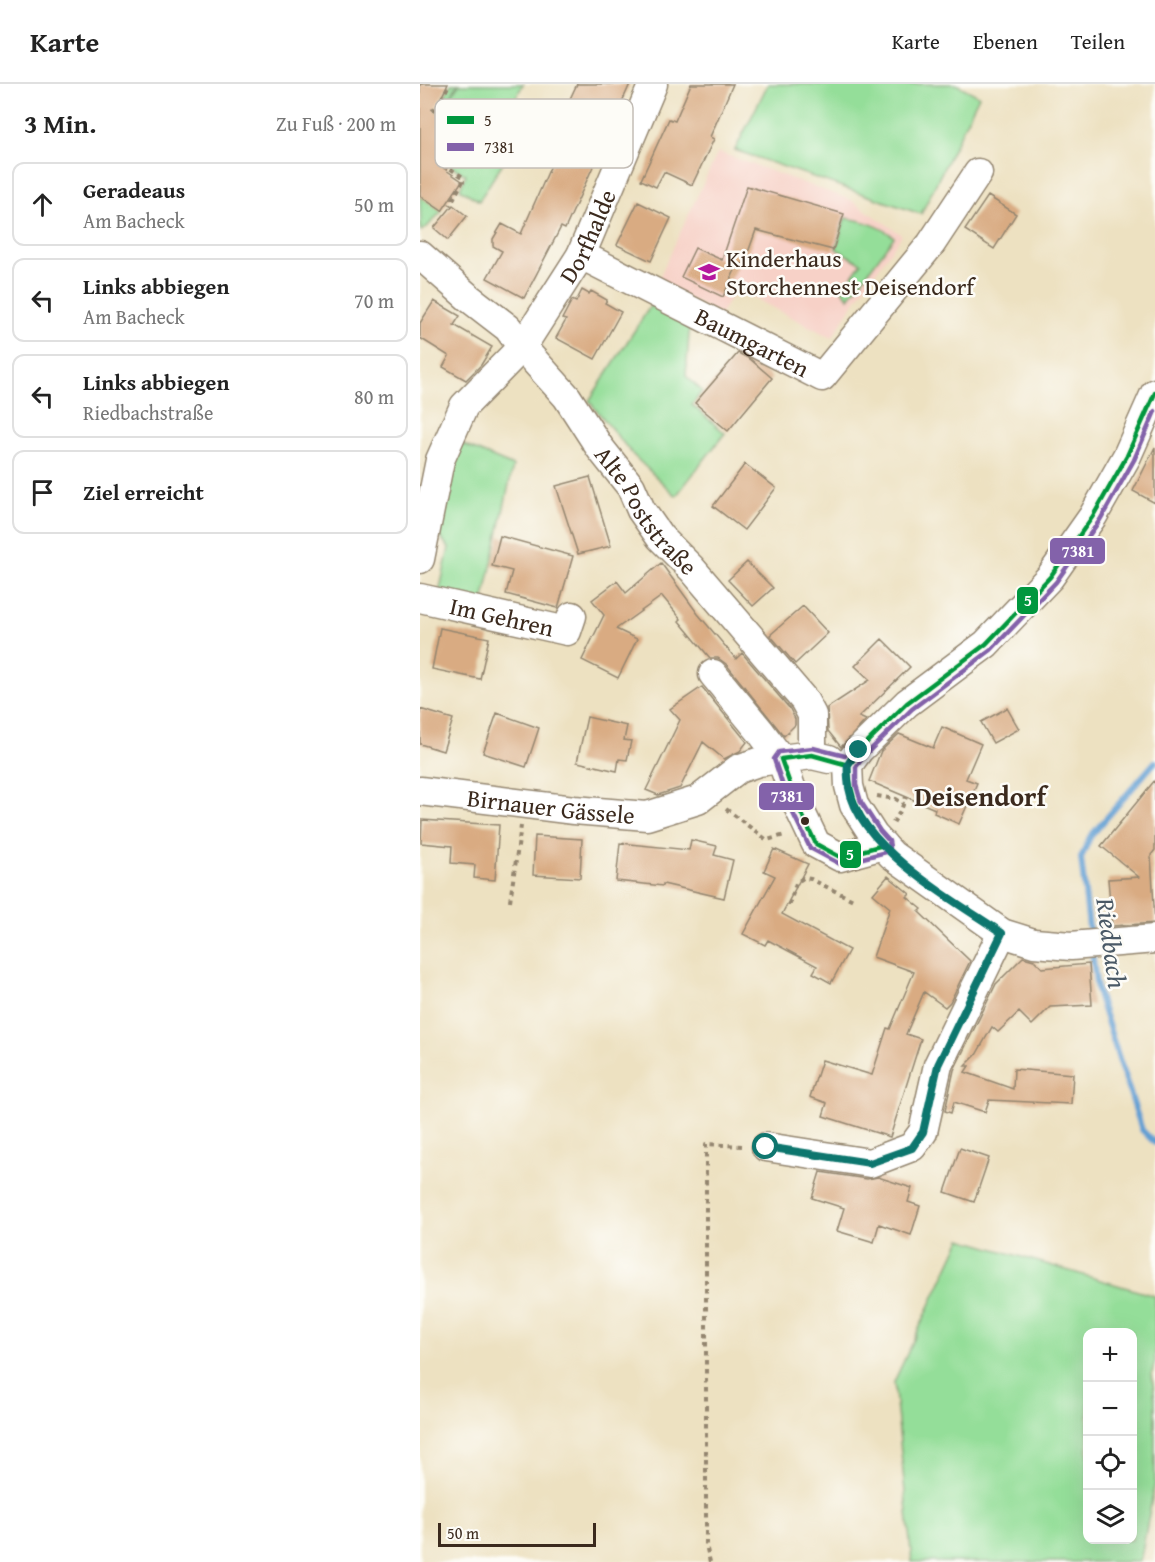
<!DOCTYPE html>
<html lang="de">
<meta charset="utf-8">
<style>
:root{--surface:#fff;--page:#f6f6f6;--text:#222;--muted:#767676;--line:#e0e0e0}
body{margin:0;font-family:"Gentium Book Plus",serif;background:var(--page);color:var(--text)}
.controls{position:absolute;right:18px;bottom:18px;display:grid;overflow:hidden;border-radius:12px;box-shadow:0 6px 24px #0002}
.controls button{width:54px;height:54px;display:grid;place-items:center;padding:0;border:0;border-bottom:2px solid var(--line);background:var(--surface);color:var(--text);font:30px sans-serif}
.scale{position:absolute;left:18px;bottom:15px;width:158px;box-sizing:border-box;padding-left:6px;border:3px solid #3b2a1e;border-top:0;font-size:16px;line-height:21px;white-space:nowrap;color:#3b2a1e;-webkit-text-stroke:4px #fdfcf7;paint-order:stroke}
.stop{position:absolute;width:18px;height:18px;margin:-14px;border:4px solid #0f766e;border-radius:50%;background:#fff}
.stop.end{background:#0f766e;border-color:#fff;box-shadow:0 2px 6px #0008}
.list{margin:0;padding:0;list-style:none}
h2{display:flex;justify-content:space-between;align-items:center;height:78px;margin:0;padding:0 24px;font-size:26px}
h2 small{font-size:20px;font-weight:400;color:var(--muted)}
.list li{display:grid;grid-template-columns:39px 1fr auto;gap:18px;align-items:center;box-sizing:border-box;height:84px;margin:0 12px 12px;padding:0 12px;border:2px solid var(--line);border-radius:12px}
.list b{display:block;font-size:22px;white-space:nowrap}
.list p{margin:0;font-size:20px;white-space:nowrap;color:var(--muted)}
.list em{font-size:20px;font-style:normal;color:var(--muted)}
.icon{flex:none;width:33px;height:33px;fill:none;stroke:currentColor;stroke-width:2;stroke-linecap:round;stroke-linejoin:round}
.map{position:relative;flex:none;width:735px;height:1478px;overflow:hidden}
header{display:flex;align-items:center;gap:36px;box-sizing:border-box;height:84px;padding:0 30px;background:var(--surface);border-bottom:2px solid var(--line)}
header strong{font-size:28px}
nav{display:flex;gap:33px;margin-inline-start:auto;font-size:21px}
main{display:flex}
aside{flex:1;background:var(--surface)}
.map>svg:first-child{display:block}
.built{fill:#f7d1c7}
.green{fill:#94de99;stroke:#68845c;stroke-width:1.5;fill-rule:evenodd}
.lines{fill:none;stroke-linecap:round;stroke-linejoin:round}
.stream{stroke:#619fd3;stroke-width:6}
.building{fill:#d9ab82}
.minor-casing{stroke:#948670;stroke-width:31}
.path{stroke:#948670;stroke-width:4;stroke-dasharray:4.5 4.5;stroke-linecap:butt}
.minor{stroke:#fff;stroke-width:28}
.bus-1-casing{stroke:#fdfcf7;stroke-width:9}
.bus-2-casing{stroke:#fdfcf7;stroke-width:9}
.bus-1{stroke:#00973e;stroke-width:4.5}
.bus-2{stroke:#8362aa;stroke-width:4.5}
.route{stroke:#0f766e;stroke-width:8}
.bus-dot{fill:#3b2a1e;stroke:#fdfcf7;stroke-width:2}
.labels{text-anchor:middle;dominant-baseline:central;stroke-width:5;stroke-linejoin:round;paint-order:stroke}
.street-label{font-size:24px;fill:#3b2a1e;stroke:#fdfcf7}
.poi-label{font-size:24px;fill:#3b2a1e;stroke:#fdfcf7;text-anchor:start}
.water-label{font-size:26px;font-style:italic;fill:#4a5966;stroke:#fdfcf7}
.quarter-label{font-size:27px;font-weight:bold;fill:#3b2a1e;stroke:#fdfcf7}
.key{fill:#fdfcf7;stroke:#c3bdb6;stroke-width:1.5}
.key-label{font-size:16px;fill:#3b2a1e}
.line-badge{stroke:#fdfcf7;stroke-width:2}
.badge-label{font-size:16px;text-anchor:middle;font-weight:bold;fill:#fff}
</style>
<header>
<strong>Karte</strong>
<nav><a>Karte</a><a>Ebenen</a><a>Teilen</a></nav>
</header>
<main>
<aside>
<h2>3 Min.<small>Zu Fuß · 200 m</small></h2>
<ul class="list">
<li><svg class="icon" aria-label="ahead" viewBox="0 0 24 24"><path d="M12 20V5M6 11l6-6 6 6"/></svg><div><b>Geradeaus</b><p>Am Bacheck</p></div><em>50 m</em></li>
<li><svg class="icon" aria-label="left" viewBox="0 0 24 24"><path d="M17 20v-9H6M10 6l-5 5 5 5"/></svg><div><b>Links abbiegen</b><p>Am Bacheck</p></div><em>70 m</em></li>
<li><svg class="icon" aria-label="left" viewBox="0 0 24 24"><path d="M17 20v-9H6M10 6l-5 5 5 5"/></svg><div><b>Links abbiegen</b><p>Riedbachstraße</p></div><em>80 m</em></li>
<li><svg class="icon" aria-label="arrive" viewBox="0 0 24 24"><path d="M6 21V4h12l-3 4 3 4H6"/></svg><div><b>Ziel erreicht</b></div></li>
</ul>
</aside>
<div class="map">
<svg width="735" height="1478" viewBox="0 0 735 1478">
<rect width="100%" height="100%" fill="#fdfcf7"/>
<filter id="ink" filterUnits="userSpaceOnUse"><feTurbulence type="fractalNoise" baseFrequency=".0167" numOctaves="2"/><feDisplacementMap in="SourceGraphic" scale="12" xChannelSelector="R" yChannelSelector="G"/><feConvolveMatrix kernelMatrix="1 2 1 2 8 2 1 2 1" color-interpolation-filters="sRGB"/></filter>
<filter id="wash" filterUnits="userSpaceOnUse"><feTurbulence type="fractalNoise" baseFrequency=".008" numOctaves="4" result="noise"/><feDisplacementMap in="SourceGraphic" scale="24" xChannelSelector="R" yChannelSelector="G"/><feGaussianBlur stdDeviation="1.35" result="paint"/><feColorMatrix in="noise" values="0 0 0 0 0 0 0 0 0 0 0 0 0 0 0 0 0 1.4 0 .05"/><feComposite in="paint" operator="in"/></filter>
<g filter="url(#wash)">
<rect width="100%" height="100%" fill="#ede1c1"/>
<path class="built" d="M298,68L431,116L482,151L434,219L412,254L316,205L300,231L237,198Z"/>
<path class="green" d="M31,0H38L28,17L39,0H103L90,26H80L74,29L67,50L92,64L59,117L40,105L46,90L42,89L22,76L18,80L8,74L0,86V42L8,28L17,27ZM25,31L48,43L37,65L13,54Z
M348,0H536L559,12L501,130L315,66Z
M0,112L22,127L7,143L1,147Z
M425,134C444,137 459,141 474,153L429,214L422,206L441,179L416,165Z
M231,221L270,236L266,292L282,307L272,321L305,349L256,412L213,371L169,317Z
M37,358L93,382L63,519L19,509L29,464L15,446Z
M541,1155L735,1212V1277L732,1289L735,1317V1399L720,1478H492L474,1298ZM668,1248H712V1456H668Z"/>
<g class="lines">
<path class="stream" d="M670,852L661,774L670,753L735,678
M672,868L677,906L722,1046L735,1059"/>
</g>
<g id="blocks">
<path class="building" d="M0,0H28L15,26L48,43L26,86L42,97L22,127L0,112Z
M157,0H210L145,145L141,143L104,214L67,194L82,167L73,162V155L82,140L101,150L135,72L125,68Z
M271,0H313L290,53L294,55L272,101L244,88L236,103L221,96L249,35L255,37Z
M327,102L424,130L413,166L336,146L324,180L318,179L303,213L261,193L275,164L302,176Z
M568,112L596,130L574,165L545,146Z
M218,118L251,134L231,177L197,161Z
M33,121L47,132L28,156L14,144Z
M162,206L169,210L171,207L187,216L185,219L201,228L175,275L136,254L146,236L142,235L152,216L156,218Z
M14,217L40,232L34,241L72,263L61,281L46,296L23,283L29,272L0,254V239Z
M318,269L330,275L352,294L308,347L275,319Z
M735,363V419L713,407Z
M325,380L356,404L324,446L293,422Z
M170,393L191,462L158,470L136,402Z
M80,452L153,472L138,524L86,510L92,487L72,482Z
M327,478L353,504L333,522L308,496Z
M241,479L278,530L316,575L322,569L370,625L375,635V641L364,652L306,580L298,574H290L259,537L261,535L242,512L196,545L217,555L198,594L162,576L184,531L172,516L197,497L206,509Z
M383,522L408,549L375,580L350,551Z
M20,544L69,554L60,595L12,585Z
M462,555L490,583L439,633L446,636L421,663L408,647L407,624L450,596L435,582Z
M282,603L327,658L320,667L304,675L283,658L260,704L238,711L226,706L260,636L250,625Z
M587,624L599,645L573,659L561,638Z
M0,625L33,635L23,667L0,660Z
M77,629L119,644L106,683L63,669Z
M167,633L207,642L204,656L211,657L207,676L199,675L197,687L157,678Z
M522,643L561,660L546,695L557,699L539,740L514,729L515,725L449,697L461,667L479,650L513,664Z
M735,696V766L731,771L735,839L692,842L688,795L719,793L681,762Z
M2,736L79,741L75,796L54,794L55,781L31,779L32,762L1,759Z
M115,752L162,755L160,794L113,791Z
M271,756L297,762L294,771L313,776L304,814L243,800V802L196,797L200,759L269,766Z
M354,765L388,780L362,830L429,866L411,899L393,889L397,882L348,856L345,861L323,850L355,792L344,787Z
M468,792L490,810L487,813L502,825L499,828L550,877L530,918L525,923L504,908L486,950L501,955L470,1053L403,1032L407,1019L390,1013L402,976L452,991L467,944L470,945L494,888L453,873L470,824L453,810Z
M603,873L614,876L622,884L669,880L672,921L630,923L612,941L599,928L578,948L572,943L556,971L545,982H549L545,988L593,1005L594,985L653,990L651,1020L569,1016L565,1028L534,1018L531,1029L525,1027L534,986L576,900Z
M540,1064L569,1074L554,1118L525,1108Z
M400,1088L447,1095L458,1093L492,1104L488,1118L500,1122L491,1151L459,1140L454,1158L417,1147L424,1124L392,1114Z"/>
</g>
</g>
<g filter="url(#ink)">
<use href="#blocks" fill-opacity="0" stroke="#948670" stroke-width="1.5"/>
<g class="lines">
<defs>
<g id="minor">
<path id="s1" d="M0,171L49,214L88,244L102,263L147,313L180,364L211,403L221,426L240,453L272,485L384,616L392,631V671"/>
<path id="s2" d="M161,171L402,293L511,160L558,89"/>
<path d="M735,309L707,372L673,432L630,493L566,560L487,619L439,666L428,681L429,702L434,721L454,752L472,771L582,849L614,859L651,862L735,855"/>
<path id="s3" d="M0,475L20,376L44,322L102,263L161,171L233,0"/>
<path id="s4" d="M0,514L147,547L152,532"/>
<path d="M293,590L340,647L361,675L377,720L396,760L420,773L463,761"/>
<path id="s5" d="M0,707L154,726L227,732L278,716L318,685L338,678L392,671L409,675"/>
<path d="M346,1063L450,1079L492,1063L503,1048L518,981L582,849"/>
</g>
</defs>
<use href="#minor" class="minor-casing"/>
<path class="path" d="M12,24L16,27L29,0
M23,84L26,82L43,93V97L30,121
M457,712L476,715L484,720
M306,725L347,756L365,751
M473,739L481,726L486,713
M90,817L101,742
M368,819H370L376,799L383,794L391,795L433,816
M290,1478L286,1461V1060L322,1062"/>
<use href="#minor" class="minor"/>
<defs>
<path id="bus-1" d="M392,671L428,681C430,714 439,737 463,761L420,773L396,760L377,720L361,675Z
M428,681L439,666L487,619L566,560L630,493L673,432L707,372L735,309"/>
<path id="bus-2" d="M425,672L393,664L359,668L354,675L370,723L390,764L420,780L466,768L470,763L469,757L460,747L441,718L436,701V683L445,671L492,625L571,566L636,498L680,436L714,376L735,327"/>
</defs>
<use href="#bus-1" class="bus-1-casing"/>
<use href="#bus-2" class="bus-2-casing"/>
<use href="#bus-1" class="bus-1"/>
<use href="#bus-2" class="bus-2"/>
</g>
</g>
<g class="lines" filter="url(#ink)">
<path class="route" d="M346,1063L450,1079L492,1064L503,1048L518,981L582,849C534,816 430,759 428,695C428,691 427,684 428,681C430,676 436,670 439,666"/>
</g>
<defs>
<symbol id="school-bare" viewBox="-9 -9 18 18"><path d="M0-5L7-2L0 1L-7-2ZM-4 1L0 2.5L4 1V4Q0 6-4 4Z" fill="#b5179e" stroke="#fdfcf7" stroke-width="2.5" paint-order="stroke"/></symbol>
</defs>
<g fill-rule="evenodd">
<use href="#school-bare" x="274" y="173" width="30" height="30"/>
</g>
<circle class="bus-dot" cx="385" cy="737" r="5"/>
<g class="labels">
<g class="street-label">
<text stroke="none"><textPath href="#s3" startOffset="372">Dorfhalde</textPath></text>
<text stroke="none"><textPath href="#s2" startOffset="192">Baumgarten</textPath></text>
<text stroke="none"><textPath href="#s1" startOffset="344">Alte Poststraße</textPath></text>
<text stroke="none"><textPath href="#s4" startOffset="84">Im Gehren</textPath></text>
<text stroke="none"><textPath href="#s5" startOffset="132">Birnauer Gässele</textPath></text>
</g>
<g class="poi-label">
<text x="306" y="174">Kinderhaus<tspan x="306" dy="28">Storchennest Deisendorf</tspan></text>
</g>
<g class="water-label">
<text transform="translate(692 859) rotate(82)">Riedbach</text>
</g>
<g class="quarter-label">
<text x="560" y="712">Deisendorf</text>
</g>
</g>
<rect x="15" y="15" width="198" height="69" rx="9" class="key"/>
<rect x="27" y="32" width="27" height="8" fill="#00973e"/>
<rect x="27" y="59" width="27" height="8" fill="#8362aa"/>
<g class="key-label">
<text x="64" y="42">5</text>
<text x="64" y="69">7381</text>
</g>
<g class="line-badge">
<rect x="629" y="453" width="57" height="28" rx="6" fill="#8362aa"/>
<rect x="596" y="502" width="23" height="29" rx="6" fill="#00973e"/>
<rect x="338" y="698" width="57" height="29" rx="6" fill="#8362aa"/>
<rect x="419" y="756" width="23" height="29" rx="6" fill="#00973e"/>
</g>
<g class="badge-label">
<text x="658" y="473">7381</text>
<text x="608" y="522">5</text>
<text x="367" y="718">7381</text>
<text x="430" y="776">5</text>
</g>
</svg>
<div class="controls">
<button>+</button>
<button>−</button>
<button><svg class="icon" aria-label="locate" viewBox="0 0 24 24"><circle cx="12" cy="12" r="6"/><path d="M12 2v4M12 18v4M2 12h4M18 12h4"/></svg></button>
<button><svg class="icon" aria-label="layers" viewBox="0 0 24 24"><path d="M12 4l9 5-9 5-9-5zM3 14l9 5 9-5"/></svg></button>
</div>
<div class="scale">50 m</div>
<div class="stop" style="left:346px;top:1063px"></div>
<div class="stop end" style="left:439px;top:666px"></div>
</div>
</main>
